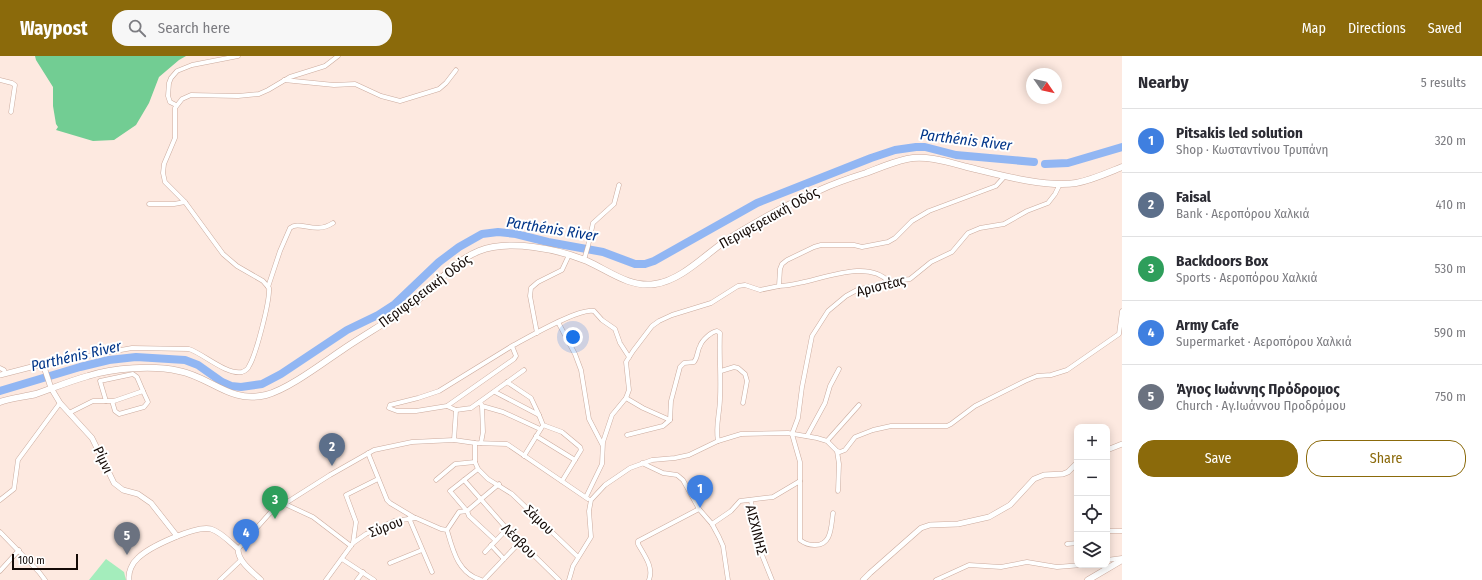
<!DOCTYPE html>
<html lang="en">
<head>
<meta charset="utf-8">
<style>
	body { margin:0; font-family:"Fira Sans Condensed",sans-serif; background:#f7f7f7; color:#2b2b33 }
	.controls { position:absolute; right:12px; bottom:12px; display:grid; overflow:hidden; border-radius:8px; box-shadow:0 2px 10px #0003 }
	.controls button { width:36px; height:36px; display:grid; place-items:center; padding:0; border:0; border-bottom:1px solid #e1e1e2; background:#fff; color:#2b2b33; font:20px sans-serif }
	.compass { position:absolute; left:1026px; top:12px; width:36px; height:36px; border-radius:50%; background:#fff; box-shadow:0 2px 10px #0003; rotate:124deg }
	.scale { position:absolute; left:12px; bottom:10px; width:66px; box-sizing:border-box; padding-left:4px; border:2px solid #140a06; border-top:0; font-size:11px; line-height:14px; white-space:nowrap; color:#140a06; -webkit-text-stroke:3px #fff; paint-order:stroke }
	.you { position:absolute; left:573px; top:281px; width:14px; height:14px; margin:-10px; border:3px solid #fff; border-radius:50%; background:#1a73e8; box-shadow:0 0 0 6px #1a73e833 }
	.badge { display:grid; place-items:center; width:26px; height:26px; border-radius:50%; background:#8b6a0b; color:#fff; font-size:13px; font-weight:700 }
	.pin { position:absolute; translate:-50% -33px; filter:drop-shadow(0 1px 2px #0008) }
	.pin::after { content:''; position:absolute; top:21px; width:14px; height:12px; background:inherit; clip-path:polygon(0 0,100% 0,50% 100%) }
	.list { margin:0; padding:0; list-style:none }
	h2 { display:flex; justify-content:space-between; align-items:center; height:52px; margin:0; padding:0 16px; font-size:17px }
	h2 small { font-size:13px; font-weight:400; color:#7c7c81 }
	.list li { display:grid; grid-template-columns:26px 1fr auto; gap:12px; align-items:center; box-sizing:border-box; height:64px; padding:0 16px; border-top:1px solid #e1e1e2 }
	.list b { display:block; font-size:15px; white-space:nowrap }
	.list p { margin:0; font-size:13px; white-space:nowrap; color:#7c7c81 }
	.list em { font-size:13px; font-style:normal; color:#7c7c81 }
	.actions { display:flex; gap:8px; padding:12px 16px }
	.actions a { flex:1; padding:9px 0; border:1px solid #8b6a0b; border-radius:16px; text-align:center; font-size:14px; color:#8b6a0b }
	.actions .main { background:#8b6a0b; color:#fff }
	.icon { flex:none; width:22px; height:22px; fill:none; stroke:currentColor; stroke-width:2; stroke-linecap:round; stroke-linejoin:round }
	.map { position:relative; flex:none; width:1122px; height:524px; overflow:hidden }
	header { display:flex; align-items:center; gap:24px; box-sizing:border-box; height:56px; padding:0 20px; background:#8b6a0b; color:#fff }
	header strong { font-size:19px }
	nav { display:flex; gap:22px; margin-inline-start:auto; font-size:14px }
	.search { width:280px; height:36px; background:#f7f7f7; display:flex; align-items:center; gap:10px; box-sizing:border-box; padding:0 14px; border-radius:16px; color:#7c7c81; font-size:15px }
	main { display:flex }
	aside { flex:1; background:#fff }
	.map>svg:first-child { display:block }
	.green { fill:#a4edbc }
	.forest { fill:#72cd93 }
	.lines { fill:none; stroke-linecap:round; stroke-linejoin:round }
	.river { stroke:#91b6f3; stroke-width:8 }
	.minor-casing { stroke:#cbab9e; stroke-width:5 }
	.tertiary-casing { stroke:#cbab9e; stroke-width:6 }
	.secondary-casing { stroke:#cbab9e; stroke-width:7 }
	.minor { stroke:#fff; stroke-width:4 }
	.tertiary { stroke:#fff; stroke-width:5 }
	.secondary { stroke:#fff; stroke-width:6 }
	.labels { text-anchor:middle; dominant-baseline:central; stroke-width:4; stroke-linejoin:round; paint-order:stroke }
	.street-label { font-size:14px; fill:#140a06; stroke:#fff }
	.water-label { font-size:15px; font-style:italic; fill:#003589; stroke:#fff }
</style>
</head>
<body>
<header>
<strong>Waypost</strong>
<div class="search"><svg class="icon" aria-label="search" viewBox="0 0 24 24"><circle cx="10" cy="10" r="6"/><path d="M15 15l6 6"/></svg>Search here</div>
<nav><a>Map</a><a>Directions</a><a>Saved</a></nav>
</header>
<main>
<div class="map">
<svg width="1122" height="524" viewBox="0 0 1122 524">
	<rect width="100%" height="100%" fill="#fde9e0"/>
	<polygon class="green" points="106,503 124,516 126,524 89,524"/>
	<polygon class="forest" points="35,0 186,0 179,4 159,21 149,47 136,69 114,84 93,85 56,74 58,71 56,68 53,50 53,31 36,4"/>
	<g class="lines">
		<g class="river">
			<polyline points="1045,108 1068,107 1122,91"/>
			<polyline points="0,335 80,311 109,304 136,301 185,304 198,309 222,326 231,330 241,331 262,328 281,318 347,274 378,259 395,248 439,206 459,191 482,178 498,176 516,178 548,186 603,196 635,208 645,208 654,205 757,147 871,102 895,94 916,91 925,91 956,99 1034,106"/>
		</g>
		<defs>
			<g id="minor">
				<polyline points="0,24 12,27 15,29 11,56"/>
				<polyline points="284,24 334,29 355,28 381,40 400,45 439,33 446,27 456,14"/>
				<polyline points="176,49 170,46 168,40 169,27 171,22 177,15 192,9 238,0"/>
				<polyline points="149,148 174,148 185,146"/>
				<polyline points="584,204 588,190 593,167 614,148 619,129"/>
				<path d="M779 230C811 230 865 199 889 226"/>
				<path d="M268 231 280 195 290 172C300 164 315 179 333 167"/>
				<polyline points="558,266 575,298 581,314 589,363 602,388"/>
				<polyline points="537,277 530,240 531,232 538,226 562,214 569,199"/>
				<path d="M512 290 439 335 418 342 390 349 389 352 397 355H416L447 350 514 303 516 300 512 290C527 282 580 251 594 255L602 264 615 273 620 287 629 301"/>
				<path d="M43 308 132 292 189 293C204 298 226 319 242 316 245 315 248 313 249 310 256 299 270 245 269 232L263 225 237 210 223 198 185 146 165 126 163 117 164 108 175 82V52L182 43 191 39 238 40 259 38 268 34 290 21 325 10 338 0"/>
				<polyline points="0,312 4,314 5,317"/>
				<polyline points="721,315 734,311 738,312 745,318 747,325 743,347"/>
				<polyline points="507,326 531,342 539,359"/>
				<polyline points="495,336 539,359 543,369 562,376 580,391 581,394 562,425"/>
				<polyline points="626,342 643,352 670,364 663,370 627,379"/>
				<polyline points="106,345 100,325 133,318 137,321 143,335"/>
				<polyline points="480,346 482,350 503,356 540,373"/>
				<polyline points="447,350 456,354 471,352 524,314"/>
				<polyline points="69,357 93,345 114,345 143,335 148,346 144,351 119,358 115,355 112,345"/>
				<path d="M670 364 671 345 680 311 684 307 694 306C698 301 697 295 700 290 702 284 711 276 717 275L720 277C719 299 721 320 720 342 720 356 715 371 718 385"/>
				<polyline points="792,378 798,362 802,331 812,280 828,255 846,240 857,234 889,226 910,223 931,206 952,196 968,177 980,172 1004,168 1027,155 1048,147 1055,138 1060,128"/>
				<path d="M792 378 800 406V484C804 487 809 489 814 489 832 490 831 470 833 457"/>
				<polyline points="536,380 575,404"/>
				<polyline points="807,380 825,347 830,330 839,313"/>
				<polyline points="454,384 456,354"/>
				<polyline points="827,385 859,349"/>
				<polyline points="475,387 475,406 478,413 488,423 512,438 578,501"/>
				<polyline points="481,387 483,376 482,350"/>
				<polyline points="837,395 839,408 838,435"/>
				<polyline points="368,397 387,444 390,447 415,462"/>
				<polyline points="524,400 542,371"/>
				<polyline points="642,407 663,417 677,419 683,424 699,453 712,468 719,481 723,490 728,524"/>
				<polyline points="478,413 450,435 467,455 469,460 495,484"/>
				<polyline points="436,424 455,408 475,406"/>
				<polyline points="464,424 507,473 559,524"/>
				<polyline points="586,441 602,408 603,386 612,359 626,342 629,334 626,306 633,295 652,270 659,265 672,259 711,247 738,230 745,229 760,234 779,230 780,213 782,208 787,204 814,191 821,189 854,189 862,191 888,186 895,182 912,165 929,155 996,130 1005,120"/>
				<polyline points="0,444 14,433 18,404 60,347"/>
				<polyline points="751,444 755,474 760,494 772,524"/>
				<polyline points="285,448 313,461 351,490"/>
				<polyline points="467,455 499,428"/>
				<polyline points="409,462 432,516"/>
				<polyline points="712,468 731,455 740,445 773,441 800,425"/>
				<polyline points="447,474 459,456 467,455"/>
				<polyline points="1107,475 1122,475"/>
				<polyline points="0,476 39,516 45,524"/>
				<polyline points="353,487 356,466 346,439 378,423"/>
				<polyline points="1067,488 1077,487"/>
				<polyline points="491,489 504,503"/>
				<polyline points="238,493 270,457 330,419 374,394 412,386 454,384 475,387 507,388 588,443"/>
				<polyline points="485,496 507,473"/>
				<polyline points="342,503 374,524"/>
				<polyline points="1107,504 1122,502"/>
				<polyline points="390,507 422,494"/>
				<polyline points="0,515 19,494"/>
				<polyline points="220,524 241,504"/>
				<path d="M326 524 353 487 366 478 394 465 416 462 441 473 447 474C453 495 458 517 481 524"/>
				<polyline points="357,524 363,516"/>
				<polyline points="484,524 520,486"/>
				<polyline points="569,524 573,510 591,481 589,455 591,444 605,429 630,412 652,404 675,402 689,399 718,385 741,378 788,377 817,382 827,385 837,395 840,396 845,394 855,381 873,374 891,370 947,370 951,368 975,350 1025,325 1037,320 1051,319 1067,314 1119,278 1122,255"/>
				<path d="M649 524C654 511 644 499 638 488V485L699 453"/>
				<polyline points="936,524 969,509 1001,511 1027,506 1057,511 1082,509"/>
			</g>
			<g id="tertiary">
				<polyline points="0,319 43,308 51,332 60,347 92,382 114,427 123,434 138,438 151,447 177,480"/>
				<polyline points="1107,394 1122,388"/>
				<path d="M129 524C128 516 132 507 138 502 149 491 196 469 211 473 221 476 231 487 238 493 238 506 253 516 261 524"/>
				<polyline points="863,524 870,517 921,472 930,469 958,468 989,461 1010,449 1034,423 1044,419 1063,418 1068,416 1077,407"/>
			</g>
			<g id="secondary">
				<path d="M0 346C11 342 24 341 36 338 53 332 70 325 88 320 113 312 153 309 179 315 211 321 230 348 266 339 289 333 324 306 345 292 369 276 394 262 417 245 437 228 454 205 479 195 509 183 558 193 587 205 609 215 630 232 655 228 684 224 709 194 733 180 761 163 790 147 820 134 835 127 850 122 866 117 879 112 893 106 907 103 926 99 948 106 967 111 996 118 1046 132 1076 127 1092 124 1107 117 1122 111"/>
				<polyline points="1088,524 1122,504"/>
			</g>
		</defs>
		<use href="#minor" class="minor-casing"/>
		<use href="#tertiary" class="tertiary-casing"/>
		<use href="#secondary" class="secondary-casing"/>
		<use href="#minor" class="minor"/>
		<use href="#tertiary" class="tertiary"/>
		<use href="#secondary" class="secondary"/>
	</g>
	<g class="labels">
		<g class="street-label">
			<text transform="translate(769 162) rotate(-29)">Περιφερειακή Οδός</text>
			<text transform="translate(881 230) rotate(-14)">Αριστέας</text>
			<text transform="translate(425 235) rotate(-37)">Περιφερειακή Οδός</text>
			<text transform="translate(103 404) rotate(65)">Ρίμνι</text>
			<text transform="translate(539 464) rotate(44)">Σάμου</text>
			<text transform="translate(386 471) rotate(-21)">Σύρου</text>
			<text transform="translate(756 474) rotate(76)">ΑΙΣΧΙΝΗΣ</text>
			<text transform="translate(519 485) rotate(45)">Λέσβου</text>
		</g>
		<g class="water-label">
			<text transform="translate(966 84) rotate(7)">Parthénis River</text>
			<text transform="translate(552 173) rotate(9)">Parthénis River</text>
			<text transform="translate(76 300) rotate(-13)">Parthénis River</text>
		</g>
	</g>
</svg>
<div class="controls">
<button>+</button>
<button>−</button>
<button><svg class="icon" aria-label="locate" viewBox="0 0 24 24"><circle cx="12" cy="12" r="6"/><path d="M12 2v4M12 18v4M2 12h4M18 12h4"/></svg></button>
<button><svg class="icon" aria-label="layers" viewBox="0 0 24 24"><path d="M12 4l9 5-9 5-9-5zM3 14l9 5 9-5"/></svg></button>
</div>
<svg class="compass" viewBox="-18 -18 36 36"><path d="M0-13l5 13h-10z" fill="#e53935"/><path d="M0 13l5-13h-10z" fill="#7c7c81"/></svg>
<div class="scale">100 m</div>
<div class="you"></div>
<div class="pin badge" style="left:700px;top:452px;background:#3f7fe0">1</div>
<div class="pin badge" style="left:332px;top:410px;background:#5c6f8a">2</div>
<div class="pin badge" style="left:275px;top:463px;background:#2e9e5b">3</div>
<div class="pin badge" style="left:246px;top:496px;background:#3f7fe0">4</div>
<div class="pin badge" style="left:127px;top:499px;background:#6b7280">5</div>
</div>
<aside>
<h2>Nearby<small>5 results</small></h2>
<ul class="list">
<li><span class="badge" style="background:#3f7fe0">1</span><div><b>Pitsakis led solution</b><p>Shop · Κωσταντίνου Τρυπάνη</p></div><em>320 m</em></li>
<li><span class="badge" style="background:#5c6f8a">2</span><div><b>Faisal</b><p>Bank · Αεροπόρου Χαλκιά</p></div><em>410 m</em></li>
<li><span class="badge" style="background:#2e9e5b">3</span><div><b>Backdoors Box</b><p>Sports · Αεροπόρου Χαλκιά</p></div><em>530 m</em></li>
<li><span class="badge" style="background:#3f7fe0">4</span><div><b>Army Cafe</b><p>Supermarket · Αεροπόρου Χαλκιά</p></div><em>590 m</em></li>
<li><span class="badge" style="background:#6b7280">5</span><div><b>Άγιος Ιωάννης Πρόδρομος</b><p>Church · Αγ.Ιωάννου Προδρόμου</p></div><em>750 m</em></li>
</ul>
<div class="actions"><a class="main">Save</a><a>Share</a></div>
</aside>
</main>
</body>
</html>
